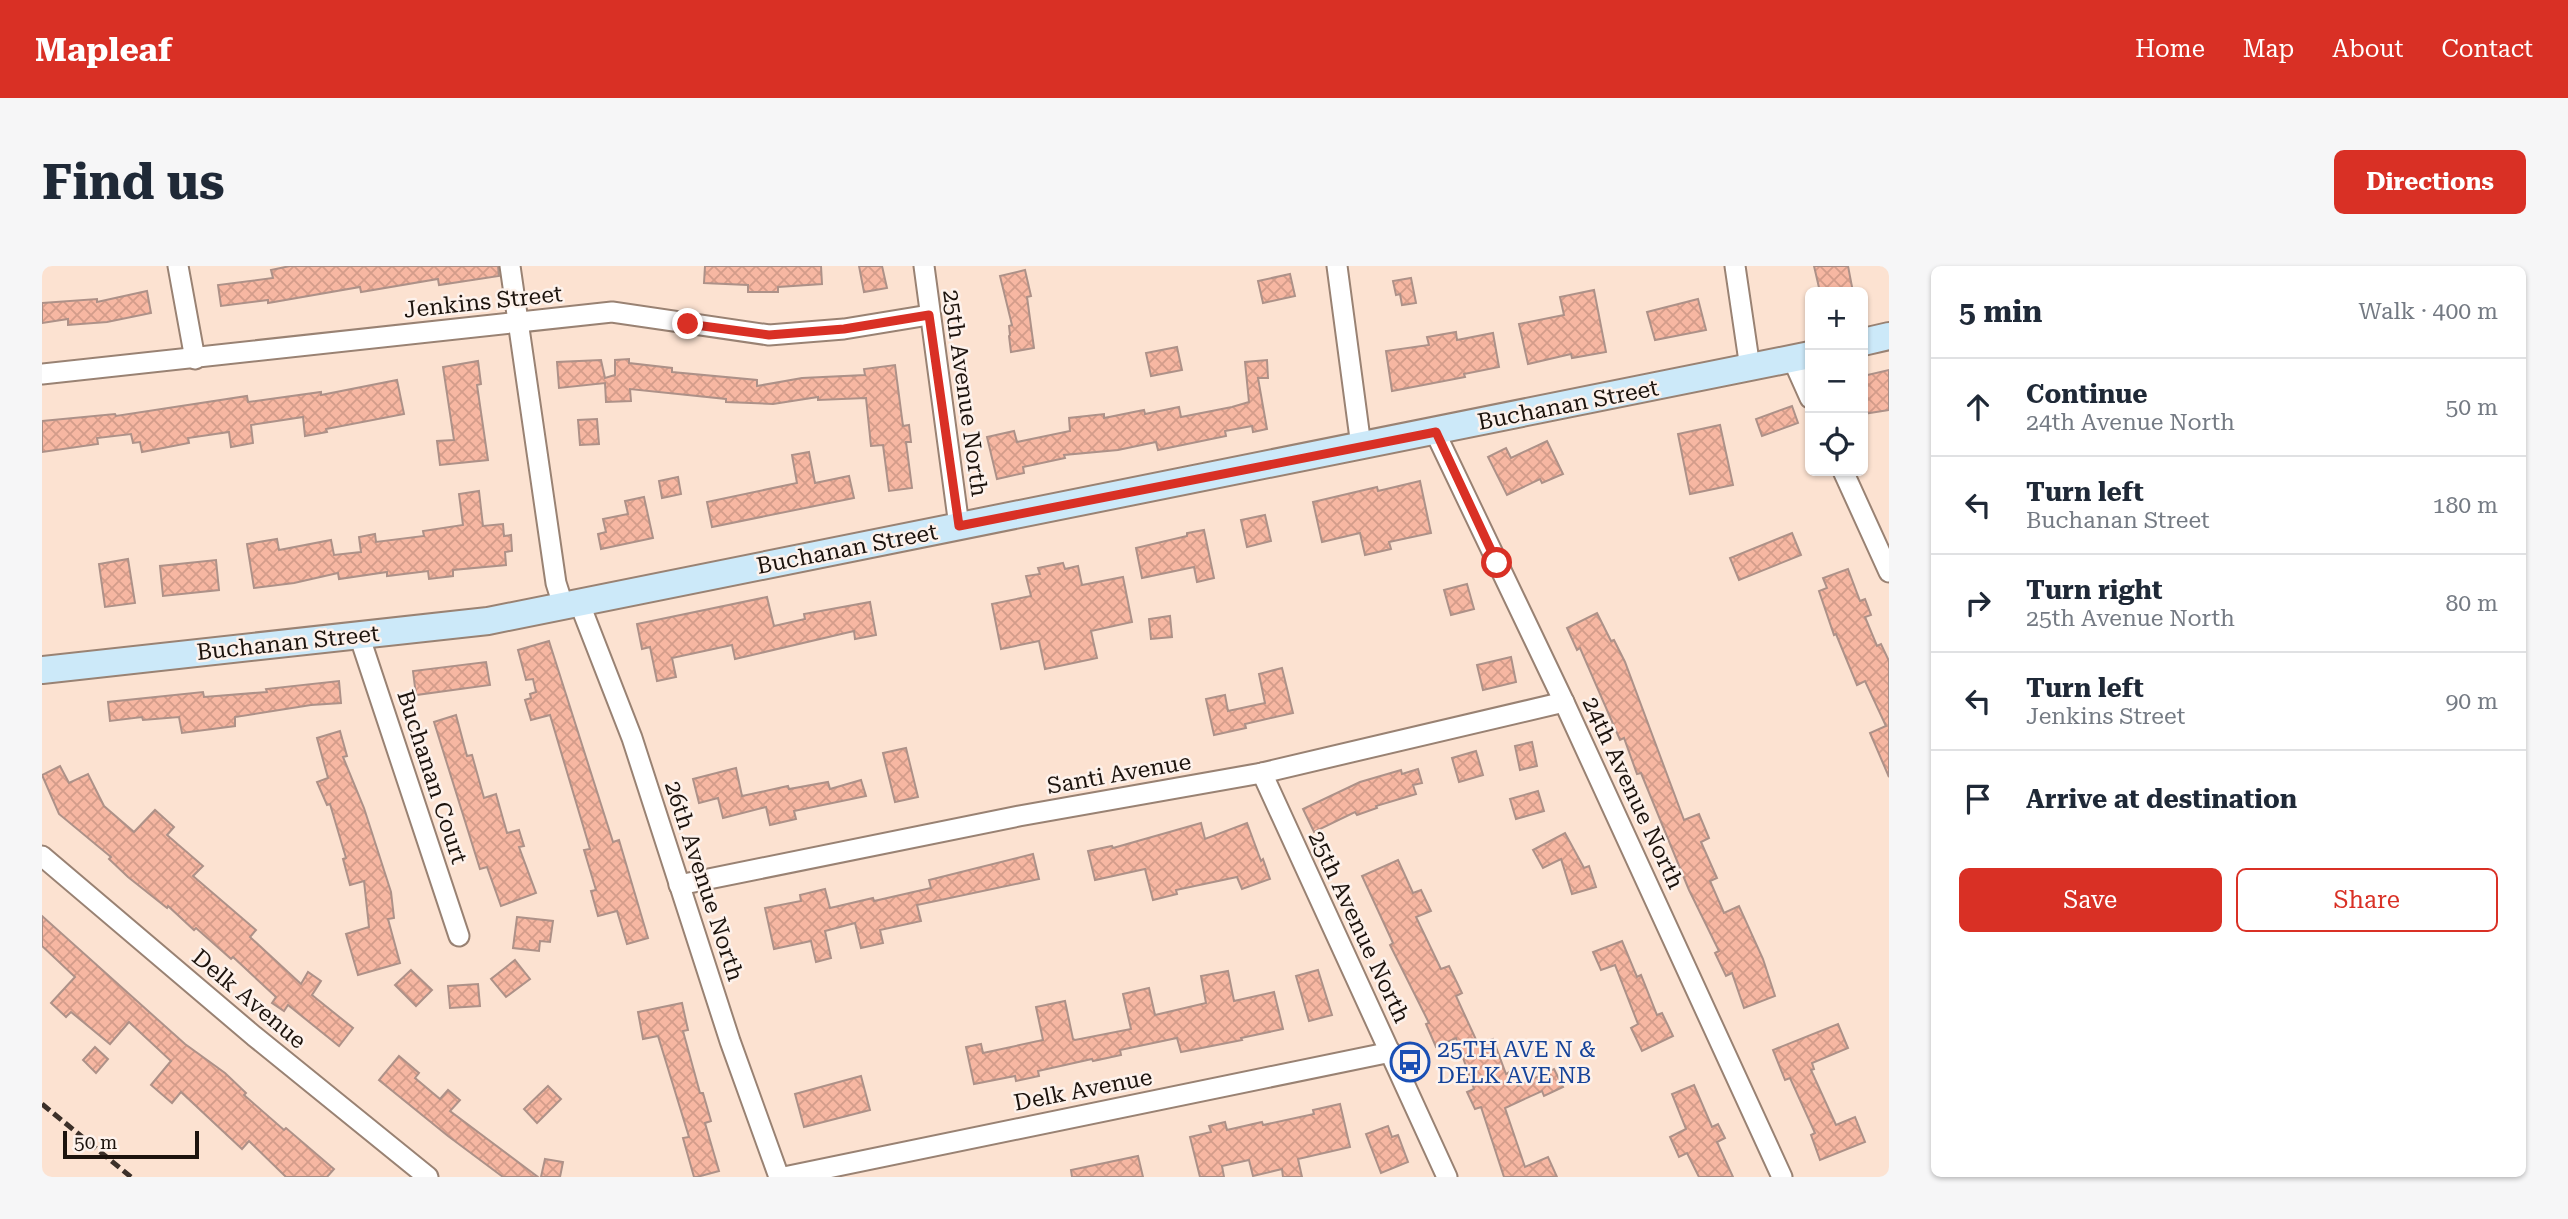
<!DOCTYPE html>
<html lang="en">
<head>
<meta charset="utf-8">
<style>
	body { margin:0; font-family:"Roboto Serif",serif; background:#f6f6f7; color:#1f2937 }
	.controls { position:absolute; right:21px; top:21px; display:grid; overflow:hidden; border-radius:10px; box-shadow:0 2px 5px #0004 }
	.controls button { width:63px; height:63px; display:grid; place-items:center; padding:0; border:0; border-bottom:2px solid #e0e1e3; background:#fff; color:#1f2937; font:35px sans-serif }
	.scale { position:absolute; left:21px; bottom:18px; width:136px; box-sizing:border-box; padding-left:7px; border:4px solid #1c130d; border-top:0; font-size:19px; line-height:24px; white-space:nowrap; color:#1c130d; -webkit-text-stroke:5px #fdf2ec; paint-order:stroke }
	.stop { position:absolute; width:21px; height:21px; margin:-16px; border:5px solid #d93025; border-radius:50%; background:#fff }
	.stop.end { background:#d93025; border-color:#fff; box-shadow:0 2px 7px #0008 }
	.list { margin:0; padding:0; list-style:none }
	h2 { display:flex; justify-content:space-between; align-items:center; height:91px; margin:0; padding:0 28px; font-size:30px }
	h2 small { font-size:23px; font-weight:400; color:#747a83 }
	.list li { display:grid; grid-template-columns:46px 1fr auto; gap:21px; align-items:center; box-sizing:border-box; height:98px; padding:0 28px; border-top:2px solid #e0e1e3 }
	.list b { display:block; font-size:26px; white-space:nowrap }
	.list p { margin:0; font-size:23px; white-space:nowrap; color:#747a83 }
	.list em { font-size:23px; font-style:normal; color:#747a83 }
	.actions { display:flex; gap:14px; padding:21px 28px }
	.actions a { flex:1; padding:16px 0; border:2px solid #d93025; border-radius:10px; text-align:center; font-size:24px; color:#d93025 }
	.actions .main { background:#d93025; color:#fff }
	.icon { flex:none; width:38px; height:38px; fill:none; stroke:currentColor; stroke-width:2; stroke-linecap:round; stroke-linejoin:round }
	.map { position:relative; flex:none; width:1847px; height:911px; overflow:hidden; border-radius:10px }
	header { display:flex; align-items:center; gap:42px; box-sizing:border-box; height:98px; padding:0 35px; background:#d93025; color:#fff }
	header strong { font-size:33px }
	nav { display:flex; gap:38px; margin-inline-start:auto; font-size:24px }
	.intro { display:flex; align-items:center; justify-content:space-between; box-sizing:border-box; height:168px; padding:0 42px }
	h1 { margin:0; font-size:49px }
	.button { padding:18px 32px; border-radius:10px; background:#d93025; color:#fff; font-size:24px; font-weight:700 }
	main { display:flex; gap:42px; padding:0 42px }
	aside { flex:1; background:#fff; border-radius:10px; box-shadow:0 2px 5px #0004 }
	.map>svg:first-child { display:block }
	.building { fill:url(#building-cross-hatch); stroke:#ad9188; stroke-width:2 }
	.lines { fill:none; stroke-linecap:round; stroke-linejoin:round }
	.street-casing { stroke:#998273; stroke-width:23 }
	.secondary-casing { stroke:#998273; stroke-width:30 }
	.street { stroke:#fff; stroke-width:19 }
	.secondary { stroke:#cce9f9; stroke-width:26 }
	.rail { stroke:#3c3029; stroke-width:5; stroke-dasharray:10 5; stroke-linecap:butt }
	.route { stroke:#d93025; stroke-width:9 }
	.labels { text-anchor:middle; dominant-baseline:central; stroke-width:5; stroke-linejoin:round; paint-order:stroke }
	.street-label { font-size:23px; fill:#1c130d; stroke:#fdf2ec }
	.transit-label { font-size:23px; fill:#164399; stroke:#fdf2ec; text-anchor:start }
</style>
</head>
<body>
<header>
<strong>Mapleaf</strong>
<nav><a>Home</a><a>Map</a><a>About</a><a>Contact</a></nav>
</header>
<div class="intro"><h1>Find us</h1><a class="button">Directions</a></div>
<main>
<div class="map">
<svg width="1847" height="911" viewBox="0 0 1847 911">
	<defs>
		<pattern id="building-cross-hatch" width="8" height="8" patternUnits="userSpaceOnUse" patternTransform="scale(1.75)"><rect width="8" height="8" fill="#f7b7a2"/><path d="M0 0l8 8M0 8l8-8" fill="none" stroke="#d39c8a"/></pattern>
	</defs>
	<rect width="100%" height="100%" fill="#fce2d1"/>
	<g class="building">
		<polygon points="248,0 456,0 457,10 397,19 396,13 319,26 318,21 226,37 226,34 179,40 176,19 231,12 229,4"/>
		<polygon points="663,0 779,0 780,18 736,21 736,26 706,26 706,19 662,17"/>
		<polygon points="817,0 840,0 845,22 822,26"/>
		<polygon points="1772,0 1806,0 1811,26 1778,26"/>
		<polygon points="983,4 989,30 985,31 992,82 969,86 967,70 968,69 967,60 970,59 958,10"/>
		<polygon points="1248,8 1253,30 1221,37 1216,15"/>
		<polygon points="1369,12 1374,37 1360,39 1358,28 1354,29 1351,15"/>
		<polygon points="1552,24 1564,86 1530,92 1529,88 1486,98 1477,58 1522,49 1518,31"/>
		<polygon points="105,25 109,47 65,56 26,59 26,53 0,57 0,37 55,33 55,36"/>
		<polygon points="1656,33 1664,64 1613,74 1605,46"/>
		<polygon points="1414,66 1415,74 1451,67 1457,101 1422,108 1423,111 1350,125 1344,85 1387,79 1385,71"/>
		<polygon points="1135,81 1140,104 1109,110 1104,87"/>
		<polygon points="587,93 587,97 630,102 630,106 715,114 715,120 760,112 823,109 822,103 853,99 861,160 867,159 869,176 864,176 870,222 847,225 841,179 829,180 824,132 776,134 776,131 731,138 684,136 684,133 588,123 589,135 564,136 563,117 517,122 515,96 559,94 563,112 573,109 573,94"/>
		<polygon points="1225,94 1226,112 1216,112 1225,163 1211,166 1210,160 1183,165 1184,170 1116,184 1114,176 1076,184 1022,189 1023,192 981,201 982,207 955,213 945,171 972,165 975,176 1028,165 1027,152 1062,148 1062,152 1102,144 1103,148 1137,141 1139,151 1190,141 1207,136 1203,96"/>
		<polygon points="436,95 439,118 435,119 446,194 398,199 395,175 412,174 401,101"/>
		<polygon points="1847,104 1847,144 1821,148 1821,110"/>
		<polygon points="355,114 362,148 284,163 285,166 263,170 261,151 209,159 211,177 189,181 187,166 146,172 147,177 100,186 98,176 91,177 89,168 55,172 56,178 0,186 0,155 73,148 74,150 205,130 206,136 279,126 279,129"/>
		<polygon points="1750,140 1756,157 1720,170 1714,153"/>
		<polygon points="555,153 557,178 538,179 536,154"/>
		<polygon points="1678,159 1691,219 1648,228 1636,168"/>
		<polygon points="1505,175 1521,208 1500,217 1498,213 1465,229 1446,191 1464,182 1469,192"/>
		<polygon points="767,186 773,217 807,210 812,232 670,261 665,236 755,217 750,189"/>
		<polygon points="636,211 639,228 620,232 617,215"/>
		<polygon points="1378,215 1389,267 1347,276 1349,283 1323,289 1318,267 1280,276 1271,236 1335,221 1336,225"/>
		<polygon points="437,225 441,260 461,258 462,270 469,269 470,285 463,286 464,299 411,304 411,310 387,313 386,305 345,310 345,306 297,313 296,307 252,317 212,322 205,278 235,273 237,284 289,274 292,289 319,286 317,271 333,268 334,276 382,270 381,265 421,259 417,228"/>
		<polygon points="602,231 611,272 559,283 556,268 564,266 561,253 586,248 583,235"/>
		<polygon points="1223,249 1229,275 1205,281 1199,254"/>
		<polygon points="1162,264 1172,312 1155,316 1152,301 1100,312 1094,282 1145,270 1145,267"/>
		<polygon points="1750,267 1759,289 1697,314 1688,292"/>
		<polygon points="86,293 93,337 63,341 57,298"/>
		<polygon points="174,294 177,324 121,330 118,300"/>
		<polygon points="1021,297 1023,303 1036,300 1040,319 1081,311 1090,356 1049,365 1055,392 1003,403 997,375 959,383 950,338 989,330 984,310 998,308 996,302"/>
		<polygon points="1806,303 1818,335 1823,333 1829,349 1823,351 1835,380 1839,378 1847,395 1847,511 1828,467 1844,460 1823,415 1815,419 1794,368 1792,369 1777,325 1785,322 1781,312"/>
		<polygon points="1425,318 1432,343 1409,349 1402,324"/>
		<polygon points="725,331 732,360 763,353 762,348 828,336 834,369 813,373 812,365 693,393 690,379 630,392 634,411 615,415 608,381 600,383 595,358"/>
		<polygon points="1555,347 1569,375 1572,374 1583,396 1642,554 1657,548 1667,572 1659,576 1675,612 1668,615 1682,647 1697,640 1721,693 1733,730 1702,742 1690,707 1684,710 1673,687 1677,685 1647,624 1599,507 1595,508 1582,472 1578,474 1538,382 1535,384 1525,362"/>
		<polygon points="1128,350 1130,371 1109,373 1107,353"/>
		<polygon points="507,375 571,576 577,574 606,672 585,678 575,645 556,650 549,625 554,624 542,584 548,583 508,449 489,454 483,434 489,432 488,428 494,426 491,413 484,414 476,384"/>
		<polygon points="1469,391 1474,416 1441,424 1435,399"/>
		<polygon points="444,396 448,419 374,429 371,405"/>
		<polygon points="1240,402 1251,447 1203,458 1204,462 1172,469 1164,433 1183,429 1186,445 1223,437 1217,408"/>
		<polygon points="297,415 299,437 269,439 193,451 193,460 140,467 137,451 101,454 100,451 68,455 66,436 161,426 162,431 225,426 224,423"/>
		<polygon points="414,449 425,490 430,489 442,532 454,528 465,567 477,564 482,580 477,581 494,627 459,640 445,601 438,603 392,456"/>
		<polygon points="298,465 305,490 301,491 322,542 349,626 352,652 346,653 358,697 316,709 304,668 327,661 322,615 308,619 301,593 304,592 288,538 285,539 275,516 286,512 275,472"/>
		<polygon points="1490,476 1495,500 1478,504 1473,480"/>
		<polygon points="864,482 876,531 853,536 841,487"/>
		<polygon points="1434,485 1441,509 1417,516 1410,492"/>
		<polygon points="18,500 27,517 46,508 62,540 92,566 113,544 132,561 125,569 161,600 151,610 214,664 208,671 259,718 266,706 279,715 270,729 311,762 297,780 246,739 242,745 230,737 234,731 191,691 189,693 154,662 152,664 126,640 125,642 86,611 67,593 69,591 17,548 0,509"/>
		<polygon points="694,502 700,530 746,520 747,523 786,516 788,523 819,514 824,530 752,545 754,553 728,559 724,541 681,552 676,532 657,537 651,513"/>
		<polygon points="1376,503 1380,517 1371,519 1374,528 1334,540 1335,542 1315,549 1313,546 1272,566 1261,543 1318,516 1359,504 1360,508"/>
		<polygon points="1496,525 1502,545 1474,553 1468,533"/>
		<polygon points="1159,557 1163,573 1205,557 1219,595 1221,593 1228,613 1200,623 1195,611 1134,624 1135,628 1111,634 1103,603 1053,614 1046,585 1070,580 1071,582"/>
		<polygon points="1523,567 1542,602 1547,600 1554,621 1530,628 1519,593 1501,602 1491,584"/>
		<polygon points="991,588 997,613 875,639 879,655 838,664 841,677 819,682 813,657 783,665 789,692 774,696 769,675 732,683 723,642 759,635 758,629 783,623 788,642 831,632 832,635 889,622 887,614"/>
		<polygon points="1356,594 1371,627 1379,624 1389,645 1374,651 1399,703 1407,700 1420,727 1414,730 1436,778 1451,773 1464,808 1469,805 1476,820 1512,803 1521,821 1502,830 1500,825 1463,842 1483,901 1506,891 1515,911 1462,911 1439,841 1433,843 1425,826 1432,823 1414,772 1394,781 1384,758 1387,757 1348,679 1351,677 1320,610"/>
		<polygon points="0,650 143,778 183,807 204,827 202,829 242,864 244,862 292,903 285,911 244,911 207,875 200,883 139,826 130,837 109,819 129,795 87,756 68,778 29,746 24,751 9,737 33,711 0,680"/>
		<polygon points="475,651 511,655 508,676 498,675 497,685 471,682"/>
		<polygon points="1580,675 1595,711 1599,709 1615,749 1620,747 1631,770 1600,785 1589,762 1596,758 1573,699 1559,704 1551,686"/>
		<polygon points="473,694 488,713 464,731 449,713"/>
		<polygon points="369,704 390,724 374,740 353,719"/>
		<polygon points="1276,704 1290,749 1267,755 1254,710"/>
		<polygon points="1186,705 1192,735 1232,726 1241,763 1199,772 1200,774 1139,786 1135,772 1078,784 1079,789 1051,795 1050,793 996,805 997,810 974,815 973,810 932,818 924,781 939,778 941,787 1001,774 994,741 1023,735 1031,773 1033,774 1089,763 1081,728 1107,722 1113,749 1164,737 1159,710"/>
		<polygon points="436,718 438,740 408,742 406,720"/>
		<polygon points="640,737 646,764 641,765 658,827 661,827 669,855 663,857 677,905 655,911 652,911 641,872 647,871 616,770 601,773 596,746"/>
		<polygon points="1796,758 1806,782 1770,797 1772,803 1769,804 1794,859 1813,851 1823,876 1778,894 1769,869 1773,867 1748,812 1743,814 1731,784"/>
		<polygon points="53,781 66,793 54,807 41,794"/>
		<polygon points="357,790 377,807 373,812 398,833 406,824 418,834 408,845 496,911 461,911 406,870 337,814"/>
		<polygon points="819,810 828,844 762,861 753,828"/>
		<polygon points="1652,819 1670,861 1676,858 1683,872 1675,876 1691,911 1657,911 1645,887 1637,891 1628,871 1644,863 1630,828"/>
		<polygon points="506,820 519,833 495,857 482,843"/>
		<polygon points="1298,838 1308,881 1256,893 1260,911 1241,911 1240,903 1211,910 1207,894 1180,900 1182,911 1158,911 1148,871 1169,866 1167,860 1183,856 1185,864 1220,856 1221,859 1272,848 1271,844"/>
		<polygon points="1346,860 1350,871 1356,869 1366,896 1339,907 1324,868"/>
		<polygon points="1096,890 1101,911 1030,911 1029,904"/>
		<polygon points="503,893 521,896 518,911 499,911"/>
	</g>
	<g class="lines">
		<defs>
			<g id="street">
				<polyline points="136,0 153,93"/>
				<polyline points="468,0 514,317 521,339"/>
				<polyline points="882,0 917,260"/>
				<polyline points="1295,0 1319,180"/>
				<polyline points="1693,0 1708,102"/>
				<polyline points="1751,94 1768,132"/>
				<polyline points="0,108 570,46 727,69 802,63 887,49"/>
				<polyline points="1393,166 1522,436 1740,911"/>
				<polyline points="1801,205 1847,306"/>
				<polyline points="537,336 590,472 688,775 737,911"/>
				<polyline points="317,369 417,670"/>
				<polyline points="1220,507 1405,911"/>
				<polyline points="0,590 212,770 386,911"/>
				<polyline points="637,619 977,550 1220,507 1522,436"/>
				<polyline points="742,911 1349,786"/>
			</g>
			<g id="secondary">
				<polyline points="1821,76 1847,70"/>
				<polyline points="0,404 446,355 1768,89"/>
			</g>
		</defs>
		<use href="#street" class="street-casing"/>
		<use href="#secondary" class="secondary-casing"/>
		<use href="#street" class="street"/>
		<use href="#secondary" class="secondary"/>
		<polyline class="rail" points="0,838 89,911"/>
	</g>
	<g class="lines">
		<polyline class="route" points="646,58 727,69 802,63 887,49 917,260 1394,166 1455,297"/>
	</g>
	<defs>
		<symbol id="bus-ring" viewBox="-11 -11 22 22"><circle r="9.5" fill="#fdf2ec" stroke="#1a4fb4" stroke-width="1.5"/><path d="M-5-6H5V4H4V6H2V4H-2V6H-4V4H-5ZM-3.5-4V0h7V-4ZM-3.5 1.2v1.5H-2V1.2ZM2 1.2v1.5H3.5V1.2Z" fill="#1a4fb4"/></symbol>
	</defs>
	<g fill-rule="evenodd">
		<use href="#bus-ring" x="1346" y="774" width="44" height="44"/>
	</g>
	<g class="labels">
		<g class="street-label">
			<text transform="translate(441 36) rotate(-6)">Jenkins Street</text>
			<text transform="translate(923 127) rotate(82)">25th Avenue North</text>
			<text transform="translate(1526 139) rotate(-11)">Buchanan Street</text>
			<text transform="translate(805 283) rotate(-11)">Buchanan Street</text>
			<text transform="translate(246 377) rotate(-6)">Buchanan Street</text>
			<text transform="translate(1077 508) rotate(-10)">Santi Avenue</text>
			<text transform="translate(390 511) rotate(72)">Buchanan Court</text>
			<text transform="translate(1591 527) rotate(65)">24th Avenue North</text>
			<text transform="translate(662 615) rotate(72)">26th Avenue North</text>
			<text transform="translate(1317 661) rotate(65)">25th Avenue North</text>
			<text transform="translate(207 733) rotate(40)">Delk Avenue</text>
			<text transform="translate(1041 824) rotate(-11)">Delk Avenue</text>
		</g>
		<g class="transit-label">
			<text x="1395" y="783">25TH AVE N &amp;<tspan x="1395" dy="26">DELK AVE NB</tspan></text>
		</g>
	</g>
</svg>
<div class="controls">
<button>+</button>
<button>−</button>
<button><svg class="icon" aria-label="locate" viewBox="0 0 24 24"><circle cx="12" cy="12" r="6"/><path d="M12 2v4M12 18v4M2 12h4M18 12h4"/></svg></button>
</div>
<div class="scale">50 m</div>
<div class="stop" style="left:1455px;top:297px"></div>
<div class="stop end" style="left:646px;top:58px"></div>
</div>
<aside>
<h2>5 min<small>Walk · 400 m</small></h2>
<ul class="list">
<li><svg class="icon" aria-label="ahead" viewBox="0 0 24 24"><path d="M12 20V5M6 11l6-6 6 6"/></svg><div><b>Continue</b><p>24th Avenue North</p></div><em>50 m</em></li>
<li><svg class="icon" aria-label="left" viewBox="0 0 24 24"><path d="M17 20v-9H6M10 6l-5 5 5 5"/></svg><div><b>Turn left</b><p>Buchanan Street</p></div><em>180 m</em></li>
<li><svg class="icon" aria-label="right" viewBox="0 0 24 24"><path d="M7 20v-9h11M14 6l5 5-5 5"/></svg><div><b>Turn right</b><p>25th Avenue North</p></div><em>80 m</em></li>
<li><svg class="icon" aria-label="left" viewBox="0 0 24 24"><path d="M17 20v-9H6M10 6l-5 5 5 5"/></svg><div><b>Turn left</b><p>Jenkins Street</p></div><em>90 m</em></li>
<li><svg class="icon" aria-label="arrive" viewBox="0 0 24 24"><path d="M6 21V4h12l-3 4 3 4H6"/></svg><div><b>Arrive at destination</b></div></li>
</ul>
<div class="actions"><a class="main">Save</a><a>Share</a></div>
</aside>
</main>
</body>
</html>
